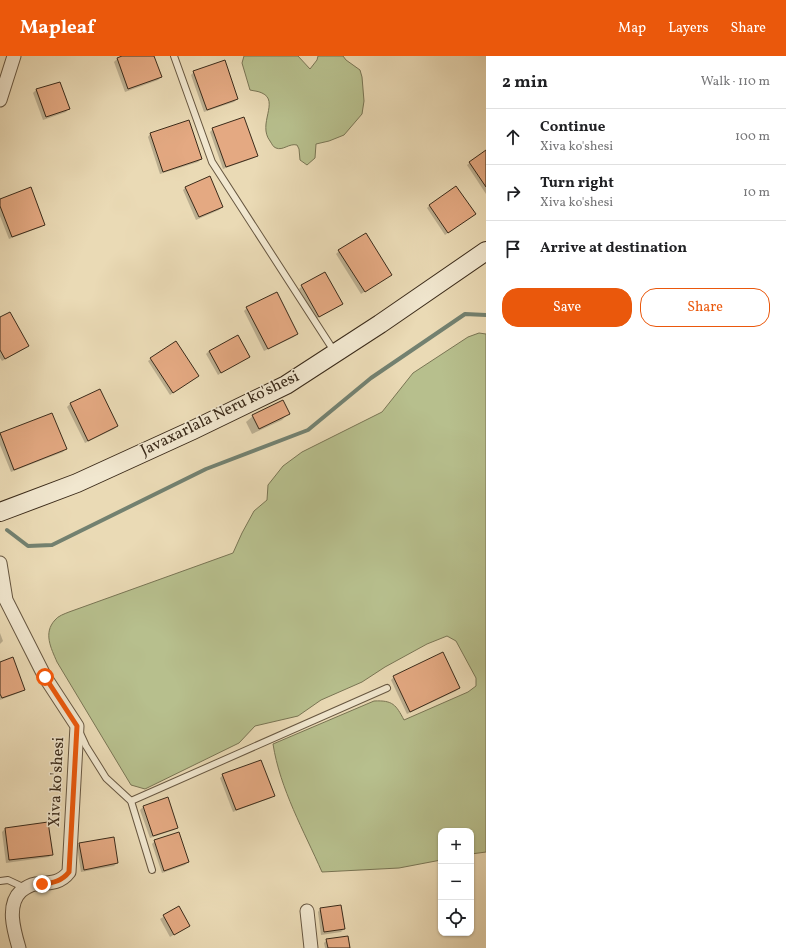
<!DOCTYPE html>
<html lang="en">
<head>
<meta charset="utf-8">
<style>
	body { margin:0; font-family:Vollkorn,serif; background:#f2f2f2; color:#202124 }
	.controls { position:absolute; right:12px; bottom:12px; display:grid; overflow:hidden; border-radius:8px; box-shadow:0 1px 3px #0004 }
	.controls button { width:36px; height:36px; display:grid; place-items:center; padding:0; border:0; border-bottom:1px solid #e0e0e0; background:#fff; color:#202124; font:20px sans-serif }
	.stop { position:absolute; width:12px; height:12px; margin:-9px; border:3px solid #ea580c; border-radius:50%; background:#fff }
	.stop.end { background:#ea580c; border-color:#fff; box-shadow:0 1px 4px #0008 }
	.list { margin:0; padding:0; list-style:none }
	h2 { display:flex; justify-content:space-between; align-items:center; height:52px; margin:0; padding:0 16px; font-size:17px }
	h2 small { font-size:13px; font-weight:400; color:#757577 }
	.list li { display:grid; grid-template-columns:26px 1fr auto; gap:12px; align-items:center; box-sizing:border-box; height:56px; padding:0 16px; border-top:1px solid #e0e0e0 }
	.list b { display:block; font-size:15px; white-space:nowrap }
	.list p { margin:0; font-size:13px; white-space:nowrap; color:#757577 }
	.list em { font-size:13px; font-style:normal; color:#757577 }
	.actions { display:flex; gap:8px; padding:12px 16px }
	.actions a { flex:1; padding:9px 0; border:1px solid #ea580c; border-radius:16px; text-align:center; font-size:14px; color:#ea580c }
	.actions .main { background:#ea580c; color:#fff }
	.icon { flex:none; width:22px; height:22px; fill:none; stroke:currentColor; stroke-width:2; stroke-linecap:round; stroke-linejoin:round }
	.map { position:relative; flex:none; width:486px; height:892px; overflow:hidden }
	header { display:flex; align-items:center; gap:24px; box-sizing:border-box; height:56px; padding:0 20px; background:#ea580c; color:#fff }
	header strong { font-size:19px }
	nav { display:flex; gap:22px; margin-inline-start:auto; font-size:14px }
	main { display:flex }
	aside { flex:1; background:#fff }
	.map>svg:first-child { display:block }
	.green { fill:#b7bf8d; stroke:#797554 }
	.shadow { fill:#0003 }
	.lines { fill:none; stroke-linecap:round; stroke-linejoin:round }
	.stream { stroke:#738170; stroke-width:4 }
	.building { fill:#e4a982; stroke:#3b2b1a }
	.lane-casing { stroke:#675741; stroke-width:8 }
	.street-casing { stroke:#675741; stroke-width:15 }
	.secondary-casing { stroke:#3b2b1a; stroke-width:20 }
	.lane { stroke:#f1e7cf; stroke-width:6 }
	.street { stroke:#f1e7cf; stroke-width:13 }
	.secondary { stroke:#f1e7cf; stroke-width:18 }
	.route { stroke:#ea580c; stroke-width:5 }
	.labels { text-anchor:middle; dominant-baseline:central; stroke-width:3; stroke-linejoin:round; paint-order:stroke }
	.street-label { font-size:16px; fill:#3b2b1a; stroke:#f1e7cf }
</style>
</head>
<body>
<header>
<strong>Mapleaf</strong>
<nav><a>Map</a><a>Layers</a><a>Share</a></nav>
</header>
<main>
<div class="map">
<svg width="486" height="892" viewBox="0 0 486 892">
	<rect width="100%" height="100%" fill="#eadab5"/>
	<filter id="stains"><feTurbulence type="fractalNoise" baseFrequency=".005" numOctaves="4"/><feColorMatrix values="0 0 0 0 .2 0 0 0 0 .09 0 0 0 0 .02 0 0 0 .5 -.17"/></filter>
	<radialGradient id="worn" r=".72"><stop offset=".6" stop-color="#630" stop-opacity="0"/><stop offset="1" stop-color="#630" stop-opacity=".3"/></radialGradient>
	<g class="green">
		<path d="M244 0H298L310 13 317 4 318 0H343L346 4 360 14 362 21 364 45 362 58 344 79 329 85 316 88 315 102 307 109 300 104 299 93 297 89C289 87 283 95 276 92 273 91 272 88 270 85 257 68 280 45 262 37 258 35 254 35 250 34L242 7Z"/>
		<path d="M479 277 486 278V796L471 798V775H441V804L399 812 322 816C304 775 280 733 273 688L374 645C393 644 396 649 404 664L468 636 476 630V622L456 585 447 580 427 588 385 611 362 626 321 644 298 660 255 670 239 687 145 733 131 729 57 606C51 592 43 577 55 564 58 560 64 558 69 556L233 497 242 477 254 455 267 444 268 429 283 410 302 396 382 356 413 317 468 281Z"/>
	</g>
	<g class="shadow">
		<polygon points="125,0 153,0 161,21 158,24 125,36 114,6 117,3"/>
		<polygon points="194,16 237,43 234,46 204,56 191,19"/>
		<polygon points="59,27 68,53 66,56 43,64 33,37 36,34"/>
		<polygon points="213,73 257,100 254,102 223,113 210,76"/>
		<polygon points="150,78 201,103 198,106 160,118 148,81"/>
		<polygon points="486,95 486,138 467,109"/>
		<polygon points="186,131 222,151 219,154 196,164 183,134"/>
		<polygon points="0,144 44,168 41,171 9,183 0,160"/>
		<polygon points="430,149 475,158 445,179 427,152"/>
		<polygon points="339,195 388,221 361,238 336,198"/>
		<polygon points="302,230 342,247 316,263 299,233"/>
		<polygon points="247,252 296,278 294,281 264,295 244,255"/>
		<polygon points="0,262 27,290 24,293 2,305 0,302"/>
		<polygon points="209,295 249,300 218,319 206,298"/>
		<polygon points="151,303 198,320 170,339 148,305"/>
		<polygon points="100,334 117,370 114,373 85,387 67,351 70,348"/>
		<polygon points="51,358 65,393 63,396 11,416 0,389 0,378"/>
		<polygon points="288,358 282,364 252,378 246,366 253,360"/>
		<polygon points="0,577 3,585 0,588"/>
		<polygon points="0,607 24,633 21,636 0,644"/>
		<polygon points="394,621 459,632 456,635 407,658 391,624"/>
		<polygon points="223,719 274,739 271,742 233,756 220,722"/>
		<polygon points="167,743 177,771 174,774 150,782 140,754 143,751"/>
		<polygon points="48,767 52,798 49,801 6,807 2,776 5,773"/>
		<polygon points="155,785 188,806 185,809 162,817 152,788"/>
		<polygon points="79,788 117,807 114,810 81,816 77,791"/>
		<polygon points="179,851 189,870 170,881 160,863"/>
		<polygon points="320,853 344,873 341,876 321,879 318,856"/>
		<polygon points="327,884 349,892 325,892 324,887"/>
	</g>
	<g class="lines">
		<polyline class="stream" points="7,474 28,490 52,489 206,413 308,374 371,322 465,258 486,259"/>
	</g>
	<g class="building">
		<polygon points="122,0 154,0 162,21 128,33 117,2"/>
		<polygon points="225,4 238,43 207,54 193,15"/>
		<polygon points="60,26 70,53 46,61 36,33"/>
		<polygon points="244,61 258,100 226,111 212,72"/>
		<polygon points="189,64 202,103 163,116 150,77"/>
		<polygon points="486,94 486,131 469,106"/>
		<polygon points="210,120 223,151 199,161 185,131"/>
		<polygon points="456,130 476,158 448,177 429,149"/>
		<polygon points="31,131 45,169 12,181 0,150 0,143"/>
		<polygon points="366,177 392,219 365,236 338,194"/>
		<polygon points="325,216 343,248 319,261 301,229"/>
		<polygon points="277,236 298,278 268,293 246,251"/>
		<polygon points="10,256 29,290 5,303 0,294 0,261"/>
		<polygon points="238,279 250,301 221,317 209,295"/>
		<polygon points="176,285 199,320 173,337 150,302"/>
		<polygon points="100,333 118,370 88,385 70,347"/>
		<polygon points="283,344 290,358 259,373 252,359"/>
		<polygon points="52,357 67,393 14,414 0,377"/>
		<polygon points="443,596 460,632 410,656 393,620"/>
		<polygon points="13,601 25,634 2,642 0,638 0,606"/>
		<polygon points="261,704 275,740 236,754 222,718"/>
		<polygon points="168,741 178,772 153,780 143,750"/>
		<polygon points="48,766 53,799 9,804 5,772"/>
		<polygon points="179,776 189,806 164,815 154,784"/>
		<polygon points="114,781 118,807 84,814 79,787"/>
		<polygon points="341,849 345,873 324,876 320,852"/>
		<polygon points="179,850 190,870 174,879 163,859"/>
		<polygon points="348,880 350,892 328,892 326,883"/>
	</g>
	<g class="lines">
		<defs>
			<g id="lane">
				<polyline points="174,0 212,106 334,295"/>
				<polyline points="80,677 86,690 106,722 131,745 152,814"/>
				<polyline points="131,745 387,632"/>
				<polyline points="0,825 8,824 25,832"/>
			</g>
			<g id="street">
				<polyline points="0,44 14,0"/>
				<path d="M0 507 6 544 45 621 77 670 69 816C60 828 48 827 35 828 30 829 25 832 21 835 6 849 14 875 19 892"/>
				<polyline points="307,855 311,892"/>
			</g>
			<polyline id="secondary" points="0,456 77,427 193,374 286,329 380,268 486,195"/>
		</defs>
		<use href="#lane" class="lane-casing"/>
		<use href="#street" class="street-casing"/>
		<use href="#secondary" class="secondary-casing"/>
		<use href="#lane" class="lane"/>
		<use href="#street" class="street"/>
		<use href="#secondary" class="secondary"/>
	</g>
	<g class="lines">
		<path class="route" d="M42 828C53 827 62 825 69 816L77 670 45 621"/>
	</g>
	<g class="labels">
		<g class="street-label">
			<text transform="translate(220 358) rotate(-26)">Javaxarlala Neru ko'shesi</text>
			<text transform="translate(57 726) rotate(-87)">Xiva ko'shesi</text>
		</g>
	</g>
	<rect width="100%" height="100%" filter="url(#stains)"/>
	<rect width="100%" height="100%" fill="url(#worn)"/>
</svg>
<div class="controls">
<button>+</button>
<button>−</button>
<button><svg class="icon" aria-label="locate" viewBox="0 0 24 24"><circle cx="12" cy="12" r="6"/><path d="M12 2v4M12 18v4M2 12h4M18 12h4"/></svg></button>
</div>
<div class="stop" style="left:45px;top:621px"></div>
<div class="stop end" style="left:42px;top:828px"></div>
</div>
<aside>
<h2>2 min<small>Walk · 110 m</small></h2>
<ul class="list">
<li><svg class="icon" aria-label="ahead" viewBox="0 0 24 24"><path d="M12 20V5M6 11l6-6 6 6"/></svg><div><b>Continue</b><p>Xiva ko'shesi</p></div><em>100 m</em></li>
<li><svg class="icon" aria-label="right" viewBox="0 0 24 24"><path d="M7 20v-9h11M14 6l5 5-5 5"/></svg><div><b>Turn right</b><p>Xiva ko'shesi</p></div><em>10 m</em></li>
<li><svg class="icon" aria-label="arrive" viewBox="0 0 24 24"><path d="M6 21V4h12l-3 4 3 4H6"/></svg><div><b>Arrive at destination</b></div></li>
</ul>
<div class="actions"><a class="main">Save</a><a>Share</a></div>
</aside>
</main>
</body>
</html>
